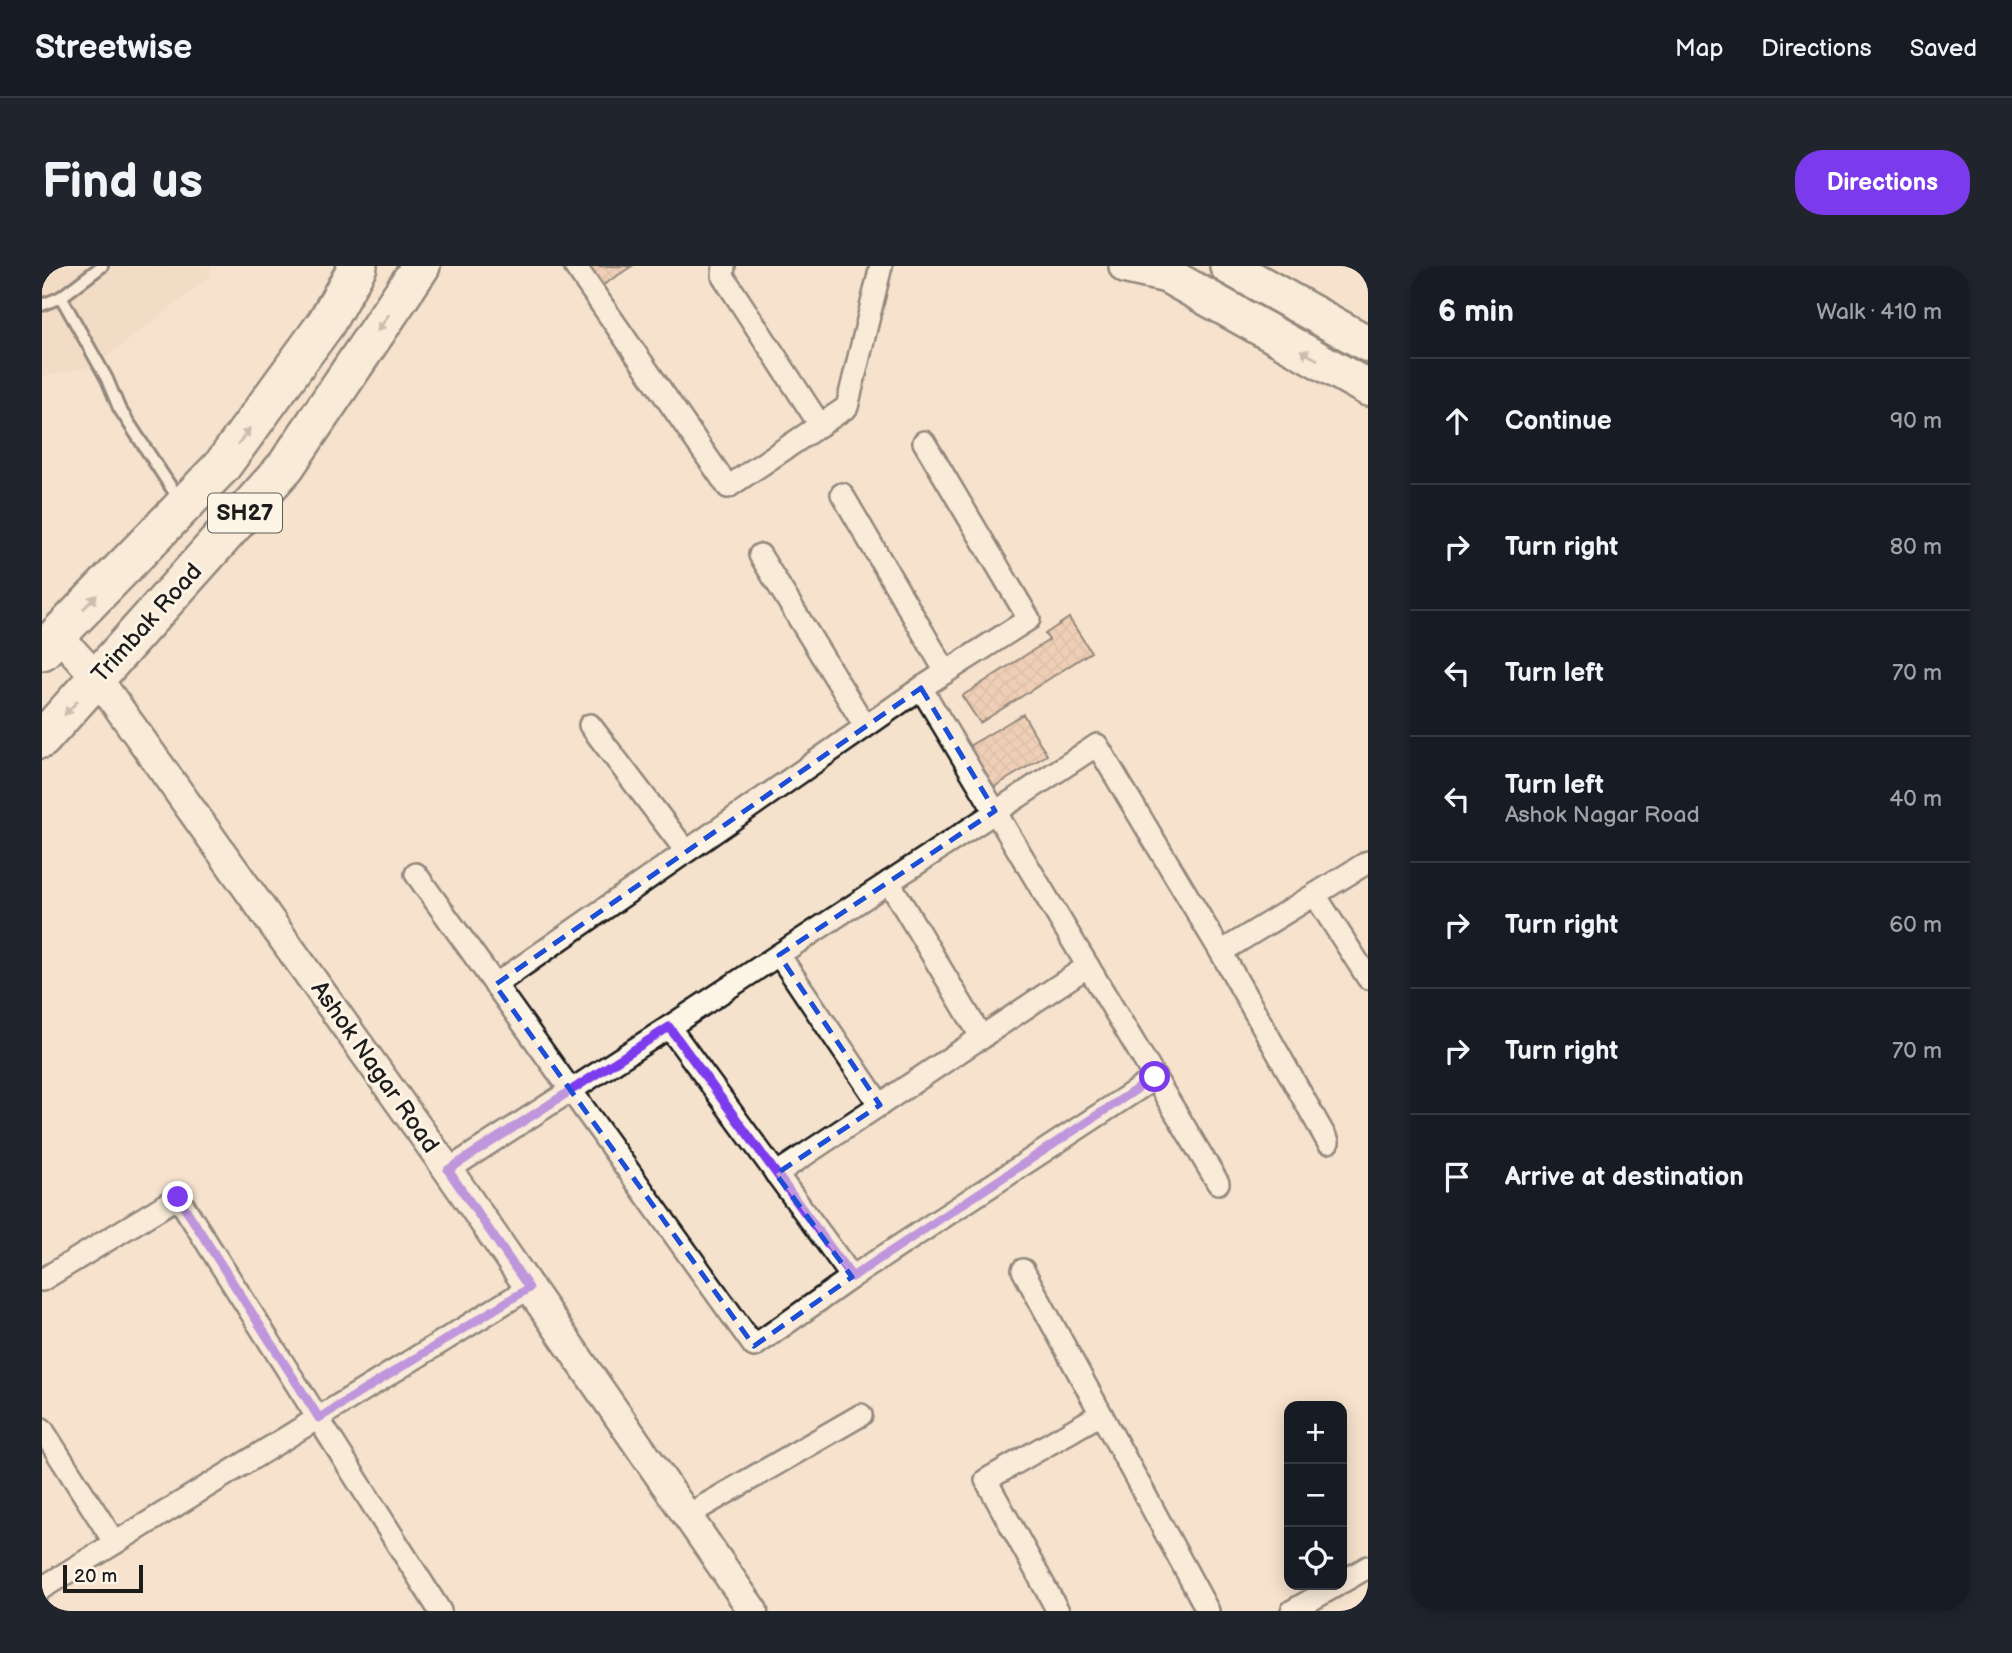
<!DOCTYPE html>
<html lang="en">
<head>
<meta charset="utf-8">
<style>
	body { margin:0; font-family:"Balsamiq Sans",sans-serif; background:#20242c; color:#f1f3f6 }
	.controls { position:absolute; right:21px; bottom:21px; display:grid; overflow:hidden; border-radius:14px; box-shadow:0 4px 18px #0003 }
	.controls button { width:63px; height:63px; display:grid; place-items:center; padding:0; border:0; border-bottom:2px solid #363941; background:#171b24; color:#f1f3f6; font:35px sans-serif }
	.scale { position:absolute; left:21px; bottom:18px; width:80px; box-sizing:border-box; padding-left:7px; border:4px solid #1c1c1c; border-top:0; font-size:19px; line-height:24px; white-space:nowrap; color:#1c1c1c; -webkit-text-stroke:5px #fcf5e5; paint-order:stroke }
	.stop { position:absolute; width:21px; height:21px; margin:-16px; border:5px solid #7c3aed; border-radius:50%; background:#fff }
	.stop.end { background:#7c3aed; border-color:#fff; box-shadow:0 2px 7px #0008 }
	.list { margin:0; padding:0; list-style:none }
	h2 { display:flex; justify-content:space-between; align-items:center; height:91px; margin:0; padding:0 28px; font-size:30px }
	h2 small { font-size:23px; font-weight:400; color:#9ea1a6 }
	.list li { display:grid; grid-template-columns:46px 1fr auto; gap:21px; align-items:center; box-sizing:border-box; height:126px; padding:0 28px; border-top:2px solid #363941 }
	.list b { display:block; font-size:26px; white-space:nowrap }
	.list p { margin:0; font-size:23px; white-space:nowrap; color:#9ea1a6 }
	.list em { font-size:23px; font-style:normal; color:#9ea1a6 }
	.icon { flex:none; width:38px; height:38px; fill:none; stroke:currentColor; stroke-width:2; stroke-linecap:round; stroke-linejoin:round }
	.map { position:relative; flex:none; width:1326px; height:1345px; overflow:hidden; border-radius:28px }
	header { display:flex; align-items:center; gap:42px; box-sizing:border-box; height:98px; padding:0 35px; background:#171b24; border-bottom:2px solid #363941 }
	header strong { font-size:33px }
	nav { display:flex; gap:38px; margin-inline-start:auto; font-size:24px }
	.intro { display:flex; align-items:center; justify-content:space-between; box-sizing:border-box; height:168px; padding:0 42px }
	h1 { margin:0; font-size:49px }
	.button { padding:18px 32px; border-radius:28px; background:#7c3aed; color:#fff; font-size:24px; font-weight:700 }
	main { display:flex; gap:42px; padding:0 42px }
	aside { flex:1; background:#171b24; border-radius:28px; box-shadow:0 4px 18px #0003 }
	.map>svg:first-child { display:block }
	.built { fill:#f0d5bc }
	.building { fill:url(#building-cross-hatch); stroke:#1c1c1c; stroke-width:2 }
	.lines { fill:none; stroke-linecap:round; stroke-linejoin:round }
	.service-casing { stroke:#1c1c1c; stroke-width:16 }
	.minor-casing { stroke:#1c1c1c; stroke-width:26 }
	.tertiary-casing { stroke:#1c1c1c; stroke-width:33 }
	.primary-casing { stroke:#1c1c1c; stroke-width:40 }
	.trunk-casing { stroke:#1c1c1c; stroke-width:42 }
	.service { stroke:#fcf5e5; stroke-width:10 }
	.minor { stroke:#fcf5e5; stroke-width:21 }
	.tertiary { stroke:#fcf5e5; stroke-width:28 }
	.primary { stroke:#fcf5e5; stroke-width:35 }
	.trunk { stroke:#fcf5e5; stroke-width:37 }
	.oneway { fill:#97938b }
	.route { stroke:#7c3aed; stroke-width:9 }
	.marked { fill:none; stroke:#1d4ed8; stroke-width:5; stroke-dasharray:14 9; stroke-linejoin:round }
	.labels { text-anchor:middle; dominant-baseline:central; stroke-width:6; stroke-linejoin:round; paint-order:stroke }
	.shield { fill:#fcf5e5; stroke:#5f5d58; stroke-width:2 }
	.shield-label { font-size:23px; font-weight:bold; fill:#1c1c1c }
	.street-label { font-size:24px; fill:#1c1c1c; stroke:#fcf5e5 }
</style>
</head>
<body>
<header>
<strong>Streetwise</strong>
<nav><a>Map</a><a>Directions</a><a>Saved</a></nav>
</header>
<div class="intro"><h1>Find us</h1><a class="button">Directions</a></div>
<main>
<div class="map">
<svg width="1326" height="1345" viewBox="0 0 1326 1345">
	<defs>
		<pattern id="building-cross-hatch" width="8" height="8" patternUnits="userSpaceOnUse" patternTransform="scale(1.75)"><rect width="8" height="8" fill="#e5b696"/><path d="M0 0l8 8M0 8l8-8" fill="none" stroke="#c49c81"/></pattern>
	</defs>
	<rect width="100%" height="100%" fill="#f5e2cd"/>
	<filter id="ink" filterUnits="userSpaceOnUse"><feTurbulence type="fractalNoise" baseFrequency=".0143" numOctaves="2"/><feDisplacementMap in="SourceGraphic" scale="14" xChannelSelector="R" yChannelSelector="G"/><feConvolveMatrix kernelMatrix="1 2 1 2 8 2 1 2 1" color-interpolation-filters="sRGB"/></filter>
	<g filter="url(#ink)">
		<polygon class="built" points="0,0 169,0 168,11 54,99 0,111"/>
		<g class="building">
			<polygon points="540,0 590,0 555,23"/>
			<polygon points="1027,352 1049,386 938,457 920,430 1007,374 1003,368"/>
			<polygon points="981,448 1005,489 952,521 927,480"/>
		</g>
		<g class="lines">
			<defs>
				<g id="service">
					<polyline points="19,31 65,113 77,142 138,235"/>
					<polyline points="0,39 19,31 60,0"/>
				</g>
				<g id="minor">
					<polyline points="533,0 686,221 805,141 839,0"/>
					<polyline points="682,0 681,10 778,159"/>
					<polyline points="800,228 904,406"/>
					<polyline points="718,289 823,460"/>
					<polyline points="879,422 987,353 882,176"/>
					<polyline points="548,459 644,585"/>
					<polyline points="374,608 712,1080 810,1011"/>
					<polyline points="847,616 940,772"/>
					<polyline points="1273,629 1326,712"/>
					<polyline points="1179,686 1326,596"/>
					<polyline points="737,689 838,839"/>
					<polyline points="453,719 879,422 1176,917"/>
					<polyline points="627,761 810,1011 1113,812"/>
					<polyline points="406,904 627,761 1055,479 1179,686 1286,876"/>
					<polyline points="734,908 1046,700"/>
					<polyline points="981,1004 1166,1345"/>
					<polyline points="0,1014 136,931 398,1345"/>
					<polyline points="0,1163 73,1277"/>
					<polyline points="644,1250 819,1149"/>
					<polyline points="1300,1316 1326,1301"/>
					<polyline points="0,1322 487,1022"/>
					<polyline points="1016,1345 944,1214 1059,1148"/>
					<polyline points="1250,1345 1295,1319"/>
				</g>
				<polyline id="tertiary" points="16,369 56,413 406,904 711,1345"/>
				<g id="primary">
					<polyline points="1085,0 1125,9 1326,122"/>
					<polyline points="1186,0 1326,78"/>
				</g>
				<g id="trunk">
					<polyline points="0,385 180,200 284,57 316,0"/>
					<polyline points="0,473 244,200 379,0"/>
				</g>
			</defs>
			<use href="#service" class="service-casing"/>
			<use href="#minor" class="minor-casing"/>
			<use href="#tertiary" class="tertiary-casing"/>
			<use href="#primary" class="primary-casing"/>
			<use href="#trunk" class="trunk-casing"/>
			<use href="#service" class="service"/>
			<use href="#minor" class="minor"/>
			<use href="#tertiary" class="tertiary"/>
			<use href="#primary" class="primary"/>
			<use href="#trunk" class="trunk"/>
		</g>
		<defs><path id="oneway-solid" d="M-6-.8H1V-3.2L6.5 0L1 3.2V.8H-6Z" transform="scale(1.75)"/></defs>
		<g class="oneway">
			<use href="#oneway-solid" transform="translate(341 57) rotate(124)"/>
			<use href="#oneway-solid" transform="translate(1267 89) rotate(-151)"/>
			<use href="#oneway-solid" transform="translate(202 170) rotate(-54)"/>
			<use href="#oneway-solid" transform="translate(48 336) rotate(-46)"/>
			<use href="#oneway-solid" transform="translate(29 442) rotate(133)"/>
		</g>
	</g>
	<g class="lines" filter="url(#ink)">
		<polyline class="route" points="136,931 277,1152 487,1022 406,904 627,761 810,1011 1113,811"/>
	</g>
	<path d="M0 0H1326V1345H0ZM879 422 953 545 737 689 838 839 734 908 810 1011 712 1080 453 719Z" fill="#f5e2cd" fill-opacity=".55" fill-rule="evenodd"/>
	<path class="marked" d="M879 422 953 545 737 689 838 839 734 908 810 1011 712 1080 453 719Z"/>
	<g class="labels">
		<rect class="shield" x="166" y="227.5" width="74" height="39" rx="5"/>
		<g class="shield-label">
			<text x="203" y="247">SH27</text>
		</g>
		<g class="street-label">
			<text transform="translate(105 357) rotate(-48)">Trimbak Road</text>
			<text transform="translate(333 801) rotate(55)">Ashok Nagar Road</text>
		</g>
	</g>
</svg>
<div class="controls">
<button>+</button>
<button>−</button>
<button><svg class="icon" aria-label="locate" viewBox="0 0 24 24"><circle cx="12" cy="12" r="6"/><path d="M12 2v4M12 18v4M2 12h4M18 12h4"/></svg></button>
</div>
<div class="scale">20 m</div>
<div class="stop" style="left:1113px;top:811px"></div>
<div class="stop end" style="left:136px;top:931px"></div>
</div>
<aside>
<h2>6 min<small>Walk · 410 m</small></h2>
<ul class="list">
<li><svg class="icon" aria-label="ahead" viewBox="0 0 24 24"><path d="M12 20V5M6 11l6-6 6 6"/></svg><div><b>Continue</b></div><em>90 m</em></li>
<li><svg class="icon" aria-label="right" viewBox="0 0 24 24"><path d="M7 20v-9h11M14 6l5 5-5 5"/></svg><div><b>Turn right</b></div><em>80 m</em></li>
<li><svg class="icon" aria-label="left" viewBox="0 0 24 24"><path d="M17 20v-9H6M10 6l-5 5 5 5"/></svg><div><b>Turn left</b></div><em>70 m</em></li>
<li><svg class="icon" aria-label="left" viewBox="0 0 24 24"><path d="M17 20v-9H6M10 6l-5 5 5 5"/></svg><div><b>Turn left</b><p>Ashok Nagar Road</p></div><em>40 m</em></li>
<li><svg class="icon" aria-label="right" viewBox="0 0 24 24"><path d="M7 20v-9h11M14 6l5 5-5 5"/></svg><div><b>Turn right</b></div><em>60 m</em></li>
<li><svg class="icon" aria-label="right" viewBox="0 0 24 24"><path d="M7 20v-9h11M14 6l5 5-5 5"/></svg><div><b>Turn right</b></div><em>70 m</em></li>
<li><svg class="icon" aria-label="arrive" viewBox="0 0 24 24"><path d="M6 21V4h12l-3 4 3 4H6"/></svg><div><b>Arrive at destination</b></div></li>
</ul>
</aside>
</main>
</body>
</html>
